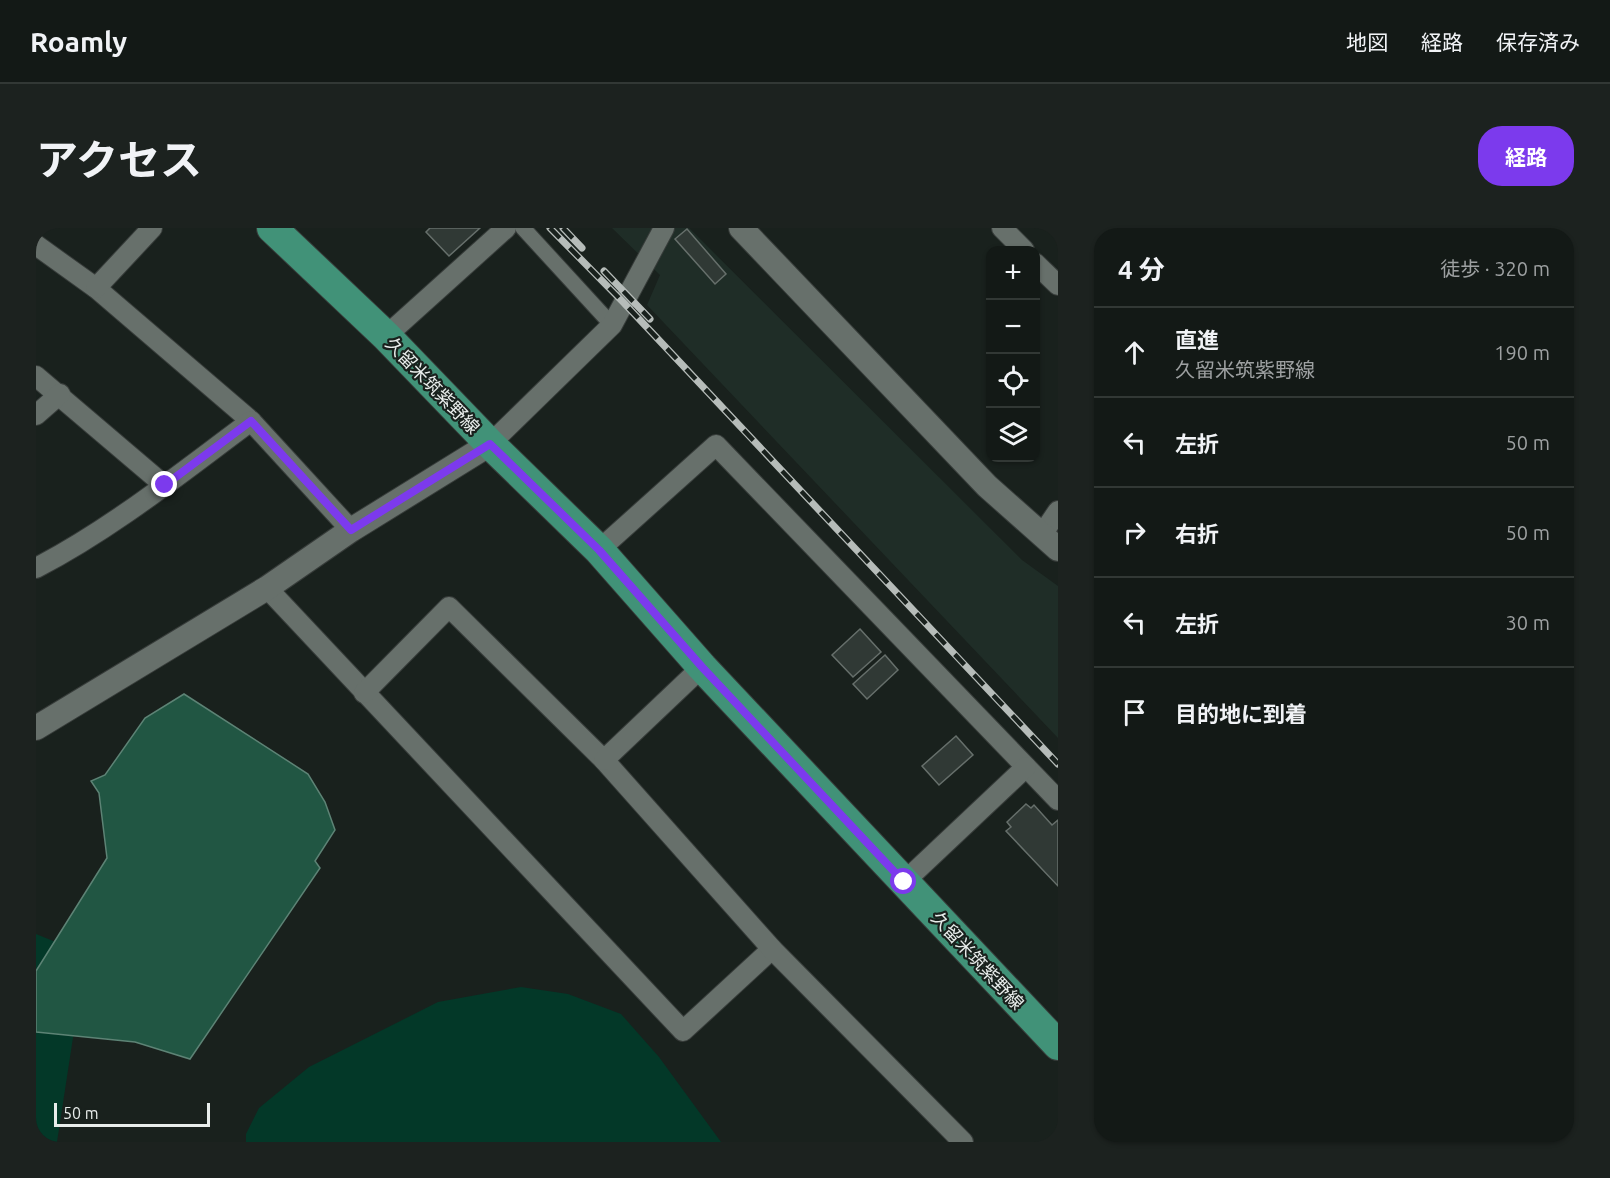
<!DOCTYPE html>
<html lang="ja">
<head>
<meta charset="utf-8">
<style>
	body { margin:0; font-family:Ubuntu,"Noto Sans JP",sans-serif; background:#1c221f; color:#f1f3f6 }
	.controls { position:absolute; right:18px; top:18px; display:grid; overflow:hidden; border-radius:12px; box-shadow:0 2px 4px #0004 }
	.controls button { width:54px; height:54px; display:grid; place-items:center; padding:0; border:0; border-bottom:2px solid #323835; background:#131916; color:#f1f3f6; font:30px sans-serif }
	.scale { position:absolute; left:18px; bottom:15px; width:156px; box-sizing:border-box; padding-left:6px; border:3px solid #e8edeb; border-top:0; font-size:16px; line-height:21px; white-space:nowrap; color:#e8edeb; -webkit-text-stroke:4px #19211d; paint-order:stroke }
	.stop { position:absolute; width:18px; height:18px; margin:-14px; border:4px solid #7c3aed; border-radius:50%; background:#fff }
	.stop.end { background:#7c3aed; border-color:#fff; box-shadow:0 2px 6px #0008 }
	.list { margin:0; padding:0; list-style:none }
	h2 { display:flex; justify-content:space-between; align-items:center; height:78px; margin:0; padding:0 24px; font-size:26px }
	h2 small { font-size:20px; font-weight:400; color:#9da0a1 }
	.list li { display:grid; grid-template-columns:39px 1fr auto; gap:18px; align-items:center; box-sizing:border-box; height:90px; padding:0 24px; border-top:2px solid #323835 }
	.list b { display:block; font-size:22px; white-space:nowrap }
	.list p { margin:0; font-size:20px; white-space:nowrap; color:#9da0a1 }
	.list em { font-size:20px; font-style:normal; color:#9da0a1 }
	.icon { flex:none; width:33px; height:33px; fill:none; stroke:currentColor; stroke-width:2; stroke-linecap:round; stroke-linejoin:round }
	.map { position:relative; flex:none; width:1022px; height:914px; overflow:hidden; border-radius:24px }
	header { display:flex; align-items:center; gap:36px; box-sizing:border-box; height:84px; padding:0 30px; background:#131916; border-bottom:2px solid #323835 }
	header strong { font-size:28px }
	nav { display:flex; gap:33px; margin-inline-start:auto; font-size:21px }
	.intro { display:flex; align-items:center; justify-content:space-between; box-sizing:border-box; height:144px; padding:0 36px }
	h1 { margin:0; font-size:42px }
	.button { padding:15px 27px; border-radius:24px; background:#7c3aed; color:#fff; font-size:21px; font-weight:700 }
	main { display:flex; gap:36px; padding:0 36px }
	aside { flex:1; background:#131916; border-radius:24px; box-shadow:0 2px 4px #0004 }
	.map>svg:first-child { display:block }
	.built { fill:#1f2d27 }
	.green { fill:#033828 }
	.water { fill:#215643; stroke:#5d8375; stroke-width:1.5 }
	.building { fill:#303935; stroke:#666f6b; stroke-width:1.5 }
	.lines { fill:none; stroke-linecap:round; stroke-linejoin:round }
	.pedestrian-casing { stroke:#373c3a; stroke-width:17 }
	.minor-casing { stroke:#373c3a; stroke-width:22 }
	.tertiary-casing { stroke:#373c3a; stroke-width:26 }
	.primary-casing { stroke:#373c3a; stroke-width:32 }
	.pedestrian { stroke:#67706b; stroke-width:15 }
	.minor { stroke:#67706b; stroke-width:20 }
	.tertiary { stroke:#67706b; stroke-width:24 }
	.primary { stroke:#419278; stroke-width:30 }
	.rail-casing { stroke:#b6bcb9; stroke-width:7 }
	.rail { stroke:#19211d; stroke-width:4.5; stroke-dasharray:14; stroke-linecap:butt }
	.route { stroke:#7c3aed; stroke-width:8 }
	.labels { text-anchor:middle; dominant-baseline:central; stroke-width:4.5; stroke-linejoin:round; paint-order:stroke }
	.street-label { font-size:18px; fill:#e8edeb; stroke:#19211d }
</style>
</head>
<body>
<header>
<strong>Roamly</strong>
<nav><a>地図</a><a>経路</a><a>保存済み</a></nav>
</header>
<div class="intro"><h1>アクセス</h1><a class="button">経路</a></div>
<main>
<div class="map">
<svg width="1022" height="914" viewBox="0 0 1022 914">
	<rect width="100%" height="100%" fill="#19211d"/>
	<polygon class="built" points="576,0 653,0 986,332 1022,358 1022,510 611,77 624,47"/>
	<g class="green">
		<polygon points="0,706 32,719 42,777 21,914 0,914"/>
		<polygon points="485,759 532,766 585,786 623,829 685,914 210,914 210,906 223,880 273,839 402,774"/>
	</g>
	<polygon class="water" points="148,466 272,546 289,574 299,602 279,633 284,640 154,831 99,814 0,804 0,743 71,630 63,565 55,553 69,547 109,490"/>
	<g class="building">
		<polygon points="394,0 444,0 413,28 390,4"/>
		<polygon points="651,1 690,46 679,56 639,11"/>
		<polygon points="824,401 845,424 817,449 796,427"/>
		<polygon points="849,427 862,442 831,471 817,456"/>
		<polygon points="920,508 937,527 903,557 886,538"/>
		<polygon points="990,576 995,580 998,577 1016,597 1022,592 1022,658 970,603 975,599 971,594"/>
	</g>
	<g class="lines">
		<defs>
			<polyline id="pedestrian" points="487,0 576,97"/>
			<g id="minor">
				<polyline points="966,0 988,22"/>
				<polyline points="0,17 60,60 215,193 315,302"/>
				<polyline points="999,35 1022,57"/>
				<polyline points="60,60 116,0"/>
				<polyline points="350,108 470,0"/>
				<polyline points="0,148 128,257"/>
				<polyline points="0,187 24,166"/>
				<polyline points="454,216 576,97 628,0"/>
				<polyline points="1005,308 1022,283"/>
				<polyline points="563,322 680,217 1022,572"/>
				<path d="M0 340C77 300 146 244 215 193"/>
				<polyline points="231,360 647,803 736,721"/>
				<polyline points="328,465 413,379 568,532 736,721 927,914"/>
				<polyline points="568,532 666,439"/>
				<polyline points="868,654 990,539"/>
			</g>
			<g id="tertiary">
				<polyline points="705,0 951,258 1022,321"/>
				<polyline points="0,500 231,360 315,302 454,216"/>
			</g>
			<polyline id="primary" points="236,0 350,108 454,216 563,322 666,439 1022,817"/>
		</defs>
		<use href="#pedestrian" class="pedestrian-casing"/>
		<use href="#minor" class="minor-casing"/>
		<use href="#tertiary" class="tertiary-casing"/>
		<use href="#primary" class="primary-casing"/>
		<use href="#pedestrian" class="pedestrian"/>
		<use href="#minor" class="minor"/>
		<use href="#tertiary" class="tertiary"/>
		<use href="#primary" class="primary"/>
		<defs>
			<g id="rail">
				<polyline points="514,0 588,75 1022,536"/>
				<polyline points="527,0 546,20"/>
				<polyline points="568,43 614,91"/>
			</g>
		</defs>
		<use href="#rail" class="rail-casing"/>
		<use href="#rail" class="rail"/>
	</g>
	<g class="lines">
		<polyline class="route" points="129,257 215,193 315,302 454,216 563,322 666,439 868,654"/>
	</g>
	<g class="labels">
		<g class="street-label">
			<text transform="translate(397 157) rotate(46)">久留米筑紫野線</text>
			<text transform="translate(942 732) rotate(47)">久留米筑紫野線</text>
		</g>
	</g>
</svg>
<div class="controls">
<button>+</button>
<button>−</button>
<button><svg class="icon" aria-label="locate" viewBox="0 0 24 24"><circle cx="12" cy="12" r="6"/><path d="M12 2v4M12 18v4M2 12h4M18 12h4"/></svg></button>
<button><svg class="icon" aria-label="layers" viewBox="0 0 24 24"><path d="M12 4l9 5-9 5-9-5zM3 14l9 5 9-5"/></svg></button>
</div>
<div class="scale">50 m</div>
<div class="stop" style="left:868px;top:654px"></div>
<div class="stop end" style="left:129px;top:257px"></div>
</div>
<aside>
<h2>4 分<small>徒歩 · 320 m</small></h2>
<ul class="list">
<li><svg class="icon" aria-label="ahead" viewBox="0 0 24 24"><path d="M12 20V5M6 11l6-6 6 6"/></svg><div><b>直進</b><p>久留米筑紫野線</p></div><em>190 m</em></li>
<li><svg class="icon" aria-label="left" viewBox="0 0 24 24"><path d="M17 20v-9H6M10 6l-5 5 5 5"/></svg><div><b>左折</b></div><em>50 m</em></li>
<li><svg class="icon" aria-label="right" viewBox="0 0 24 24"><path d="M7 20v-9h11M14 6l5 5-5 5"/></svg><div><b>右折</b></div><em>50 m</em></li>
<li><svg class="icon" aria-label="left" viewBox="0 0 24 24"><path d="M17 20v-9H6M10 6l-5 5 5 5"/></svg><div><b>左折</b></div><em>30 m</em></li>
<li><svg class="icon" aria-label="arrive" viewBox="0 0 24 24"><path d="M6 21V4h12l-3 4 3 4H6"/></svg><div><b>目的地に到着</b></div></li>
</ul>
</aside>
</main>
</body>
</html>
